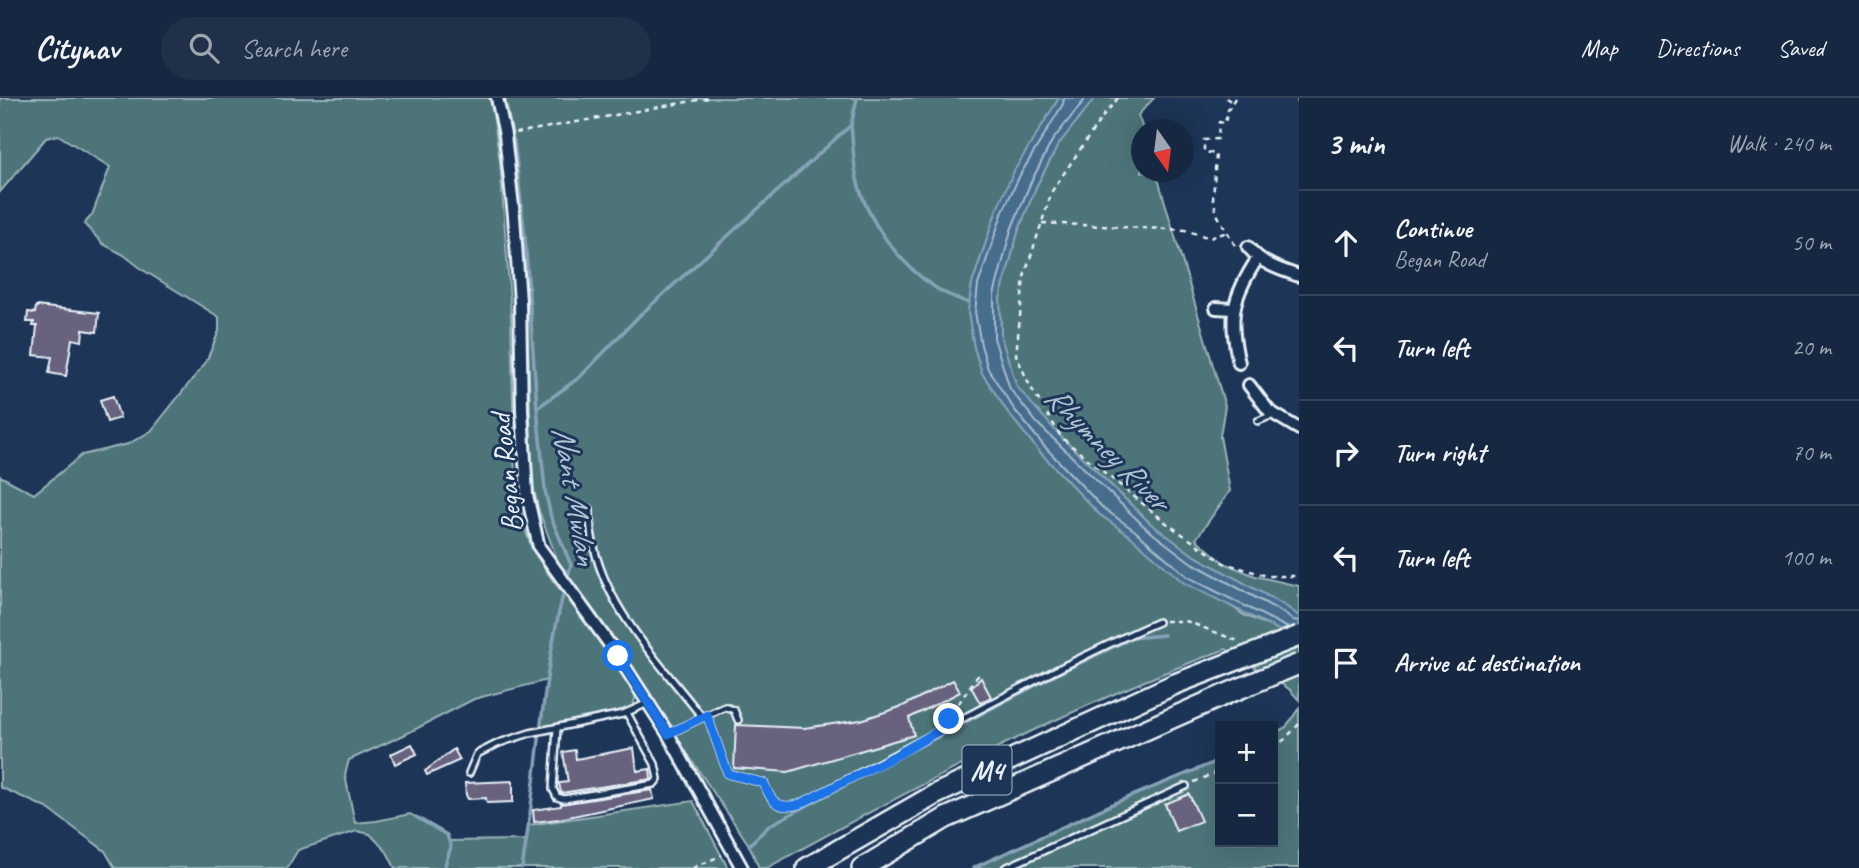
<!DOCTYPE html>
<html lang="en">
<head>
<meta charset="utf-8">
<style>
	body { margin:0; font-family:Caveat,sans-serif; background:#1f3048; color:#f1f3f6 }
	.controls { position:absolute; right:21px; bottom:21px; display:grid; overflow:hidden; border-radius:0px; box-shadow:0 7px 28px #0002 }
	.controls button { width:63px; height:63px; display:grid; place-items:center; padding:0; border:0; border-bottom:2px solid #35445a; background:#162841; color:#f1f3f6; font:35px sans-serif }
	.compass { position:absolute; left:1131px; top:21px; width:63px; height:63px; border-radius:50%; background:#162841; box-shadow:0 7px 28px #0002; rotate:166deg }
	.stop { position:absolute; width:21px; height:21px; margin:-16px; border:5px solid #1a73e8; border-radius:50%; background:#fff }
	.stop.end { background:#1a73e8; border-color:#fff; box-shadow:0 2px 7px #0008 }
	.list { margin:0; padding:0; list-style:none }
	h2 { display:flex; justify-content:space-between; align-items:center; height:91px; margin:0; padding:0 28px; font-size:30px }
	h2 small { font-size:23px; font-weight:400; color:#9ea6b1 }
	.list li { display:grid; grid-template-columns:46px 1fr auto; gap:21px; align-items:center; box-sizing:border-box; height:105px; padding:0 28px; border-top:2px solid #35445a }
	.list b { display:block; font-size:26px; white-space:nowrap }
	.list p { margin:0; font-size:23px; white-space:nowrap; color:#9ea6b1 }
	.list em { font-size:23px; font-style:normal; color:#9ea6b1 }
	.icon { flex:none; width:38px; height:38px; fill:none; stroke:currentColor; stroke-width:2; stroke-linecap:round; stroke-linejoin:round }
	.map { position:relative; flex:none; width:1299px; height:770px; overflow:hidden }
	header { display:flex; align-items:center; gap:42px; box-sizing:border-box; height:98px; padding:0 35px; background:#162841; border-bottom:2px solid #35445a }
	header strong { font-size:33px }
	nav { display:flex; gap:38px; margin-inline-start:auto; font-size:24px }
	.search { width:490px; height:63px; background:#1f3048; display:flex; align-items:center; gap:18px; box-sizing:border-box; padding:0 24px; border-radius:38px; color:#9ea6b1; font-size:26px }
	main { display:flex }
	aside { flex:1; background:#162841 }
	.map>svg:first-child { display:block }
	.green { fill:#4d7579; stroke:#9ab3b8; stroke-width:2 }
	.water { fill:#466d8e; stroke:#87a2b8; stroke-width:2 }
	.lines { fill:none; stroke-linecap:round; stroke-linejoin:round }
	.shore { stroke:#a7bcce; stroke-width:2 }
	.stream { stroke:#87a2b8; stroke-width:3.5 }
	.building { fill:#67627f; stroke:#e8f1f8; stroke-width:2 }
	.service-casing { stroke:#e8f1f8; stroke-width:10 }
	.minor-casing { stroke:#e8f1f8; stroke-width:16 }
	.motorway-casing { stroke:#e8f1f8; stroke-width:24 }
	.path { stroke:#e8f1f8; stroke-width:2.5; stroke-dasharray:5 5; stroke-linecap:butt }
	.service { stroke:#1d3557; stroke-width:5 }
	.minor { stroke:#1d3557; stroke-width:10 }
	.motorway { stroke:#1d3557; stroke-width:19 }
	.motorway-bridge-casing { stroke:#e8f1f8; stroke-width:24; stroke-linecap:butt }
	.motorway-bridge { stroke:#1d3557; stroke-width:19 }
	.route { stroke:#1a73e8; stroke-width:9 }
	.labels { text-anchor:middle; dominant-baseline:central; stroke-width:6; stroke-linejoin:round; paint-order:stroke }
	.shield { fill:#1d3557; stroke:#abb9c8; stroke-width:2 }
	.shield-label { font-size:28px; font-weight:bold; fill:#e8f1f8 }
	.street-label { font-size:30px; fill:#e8f1f8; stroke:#1d3557 }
	.water-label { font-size:32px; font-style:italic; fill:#afc3d3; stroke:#1d3557 }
</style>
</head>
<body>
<header>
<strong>Citynav</strong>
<div class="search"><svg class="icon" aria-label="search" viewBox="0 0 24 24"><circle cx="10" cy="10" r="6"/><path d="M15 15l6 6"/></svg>Search here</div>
<nav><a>Map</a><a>Directions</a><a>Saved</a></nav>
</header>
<main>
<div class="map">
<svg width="1299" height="770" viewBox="0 0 1299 770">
	<rect width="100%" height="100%" fill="#1d3557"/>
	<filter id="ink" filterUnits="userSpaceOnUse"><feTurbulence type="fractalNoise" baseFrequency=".0143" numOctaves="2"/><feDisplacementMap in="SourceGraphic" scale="14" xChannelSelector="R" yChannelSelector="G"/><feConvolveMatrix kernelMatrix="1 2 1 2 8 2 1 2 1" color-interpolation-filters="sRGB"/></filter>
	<g filter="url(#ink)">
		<g class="green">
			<polygon points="0,0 488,0 491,2 500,63 511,216 515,388 525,431 532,451 553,483 588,525 636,598 632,610 540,630 547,582 474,601 406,636 349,662 345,677 355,725 376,723 410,716 447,737 449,743 526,742 529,727 693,703 728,770 395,770 387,754 370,736 357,733 298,752 287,770 115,770 105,753 47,710 0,689 0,378 34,396 82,357 128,346 151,333 206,264 219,233 219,219 143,172 124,157 103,146 84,126 92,117 110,69 58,37 46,40 0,94"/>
			<path d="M505 0H1059L1014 74 997 111 972 186 968 214 974 249 982 275 1009 316 1039 353 1099 416 1244 517 1277 531 1299 545V602L1289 591 1226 551C1067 610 915 688 767 770H759L749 747 559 466 539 413 532 384 525 140 514 43Z"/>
			<polygon points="1095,0 1154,0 1138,17 1143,31 1142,74 1156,74 1225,308 1220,338 1230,393 1196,441 1224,465 1255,478 1299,488 1299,518 1284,507 1193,457 1151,426 1042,320 1017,289 1001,239 1000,200 1018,134 1036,89 1058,47"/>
			<polygon points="1299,610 1299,770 973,770 1117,704 1220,662 1220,744 1273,744 1273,636 1286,629"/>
		</g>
		<polygon class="water" points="1059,0 1095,0 1058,47 1036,89 1018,134 1000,200 1001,239 1017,289 1062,340 1151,426 1193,457 1284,507 1299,518 1299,545 1277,531 1184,485 1130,438 1099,416 1039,353 1009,316 982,275 974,249 968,214 972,186 997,111 1014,73"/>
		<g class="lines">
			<g class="shore">
				<polyline points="1064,0 1063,6 1020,77 1003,113 978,187 975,214 981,247 988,271 1014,311 1044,348 1103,410 1134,432 1188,479 1288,530"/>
				<polyline points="1086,0 1052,43 1030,86 1011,132 994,197 994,240 1010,291 1037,325 1147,431 1189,463 1280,513 1293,522 1299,523"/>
			</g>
			<g class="stream">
				<path d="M851 27C853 45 853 64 857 81 867 124 902 169 939 192 948 197 959 201 969 205"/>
				<polyline points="514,43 525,140 537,310"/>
				<polyline points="567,481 571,467 551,419 545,392 537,310 580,279 639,218 851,27 857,0"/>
				<polyline points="416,719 447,737 451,749 444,770"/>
				<polyline points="749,747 770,727 1057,576 1132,540 1164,537"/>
				<path d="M522 770C538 677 541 581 565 489"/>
				<polyline points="973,770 1117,704 1220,662"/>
			</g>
		</g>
		<g class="building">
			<polygon points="36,208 99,215 97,234 83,232 82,243 72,241 66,278 49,275 52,259 34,257 37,228 33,228 34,224 27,224 28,214 35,215"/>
			<polygon points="113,298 120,320 107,324 100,302"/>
			<polygon points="981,580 991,599 980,605 971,589"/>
			<polygon points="953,582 960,594 909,620 914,637 788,674 734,670 736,627 804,630 861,622 903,608"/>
			<polygon points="412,646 417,656 395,666 391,656"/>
			<polygon points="634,650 637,673 650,671 651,681 561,695 559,685 568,684 563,654 575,652 576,661"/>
			<polygon points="454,651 460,662 427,677 425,673"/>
			<polygon points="513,683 513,704 487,705 486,700 468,701 466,697 465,685"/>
			<polygon points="652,692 654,701 559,721 534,724 533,712 561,708 561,706"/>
			<polygon points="1189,696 1201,723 1176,733 1165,706"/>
		</g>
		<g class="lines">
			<defs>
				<g id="service">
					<polyline points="1258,323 1275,316"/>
					<path d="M590 411C588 494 655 558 702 619"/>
					<polyline points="707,617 725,609 734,612 738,622"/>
					<polyline points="557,630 553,691 557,699 564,701 654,686 658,681 655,666 627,615"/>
					<path d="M668 636 707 617 728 676 764 685C771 705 779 712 800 706 889 661 976 612 1066 567 1097 552 1127 537 1158 524"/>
					<polyline points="469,675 477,656 499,645 530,635 623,616 648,605"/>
					<polyline points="1005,770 1186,688"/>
				</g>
				<g id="minor">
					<polyline points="497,0 505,37 514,118 520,204 522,312 527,397 539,449 618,558 668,636 742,770"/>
					<path d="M1248 149C1262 166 1278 171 1299 178"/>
					<polyline points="1216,210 1233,211"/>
					<path d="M1239 265C1228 220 1232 199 1258 160"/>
					<polyline points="1249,287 1269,313 1299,331"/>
				</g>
				<g id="motorway">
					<polyline points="807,770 936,696 1175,586"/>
					<polyline points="862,770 946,720 1224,597"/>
				</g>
			</defs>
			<use href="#service" class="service-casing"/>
			<use href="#minor" class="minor-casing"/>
			<use href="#motorway" class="motorway-casing"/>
			<g class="path">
				<polyline points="1118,0 1100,22 1052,93 1024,179 1016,257 1030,288 1062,340 1169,427 1224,465 1267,478 1299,478"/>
				<polyline points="1226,0 1232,4"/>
				<polyline points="1235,0 1228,12 1225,25 1219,24 1218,41 1204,42 1204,54 1216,56 1213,102 1218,118 1236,149"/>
				<polyline points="1298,0 1298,5"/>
				<polyline points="516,35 709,0"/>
				<polyline points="1042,125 1185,132 1210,140 1227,134"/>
				<polyline points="1165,523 1186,523 1238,543"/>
				<polyline points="953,614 975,581 979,577"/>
				<polyline points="1273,649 1284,642 1299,626"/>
				<polyline points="1194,684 1220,673"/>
				<polyline points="693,770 722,757"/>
			</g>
			<use href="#service" class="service"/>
			<use href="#minor" class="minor"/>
			<use href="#motorway" class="motorway"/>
			<defs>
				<g id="motorway-bridge">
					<polyline points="1175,586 1299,538"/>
					<polyline points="1224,597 1299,566"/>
				</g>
			</defs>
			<use href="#motorway-bridge" class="motorway-bridge-casing"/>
			<use href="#motorway-bridge" class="motorway-bridge"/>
		</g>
	</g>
	<g class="lines" filter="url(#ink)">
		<path class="route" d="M618 558 668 636 707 617 728 676 764 685C771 705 779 712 800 706L897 657 950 626 949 621"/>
	</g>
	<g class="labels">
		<rect class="shield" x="962.5" y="647.5" width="49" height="49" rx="5"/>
		<g class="shield-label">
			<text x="987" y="672">M4</text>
		</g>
		<g class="street-label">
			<text transform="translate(506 375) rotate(-96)">Began Road</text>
		</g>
		<g class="water-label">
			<text transform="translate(1107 350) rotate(45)">Rhymney River</text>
			<text transform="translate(575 397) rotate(80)">Nant Mwlan</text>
		</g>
	</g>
</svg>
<div class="controls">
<button>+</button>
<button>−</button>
</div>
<svg class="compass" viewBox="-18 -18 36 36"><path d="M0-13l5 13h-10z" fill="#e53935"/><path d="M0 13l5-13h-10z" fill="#9ea6b1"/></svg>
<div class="stop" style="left:618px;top:558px"></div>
<div class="stop end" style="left:949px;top:621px"></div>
</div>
<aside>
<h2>3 min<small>Walk · 240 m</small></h2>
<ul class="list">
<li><svg class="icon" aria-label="ahead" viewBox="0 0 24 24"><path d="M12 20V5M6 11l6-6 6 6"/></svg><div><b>Continue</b><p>Began Road</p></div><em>50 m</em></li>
<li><svg class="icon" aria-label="left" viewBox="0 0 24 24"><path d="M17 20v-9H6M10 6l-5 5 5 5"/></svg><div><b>Turn left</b></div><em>20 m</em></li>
<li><svg class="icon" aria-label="right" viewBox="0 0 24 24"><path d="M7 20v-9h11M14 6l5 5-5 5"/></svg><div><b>Turn right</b></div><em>70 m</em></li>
<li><svg class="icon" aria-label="left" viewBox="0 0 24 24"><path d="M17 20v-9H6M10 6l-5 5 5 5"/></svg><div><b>Turn left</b></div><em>100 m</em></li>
<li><svg class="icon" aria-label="arrive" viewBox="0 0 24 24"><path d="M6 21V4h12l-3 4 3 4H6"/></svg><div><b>Arrive at destination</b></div></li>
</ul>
</aside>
</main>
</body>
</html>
